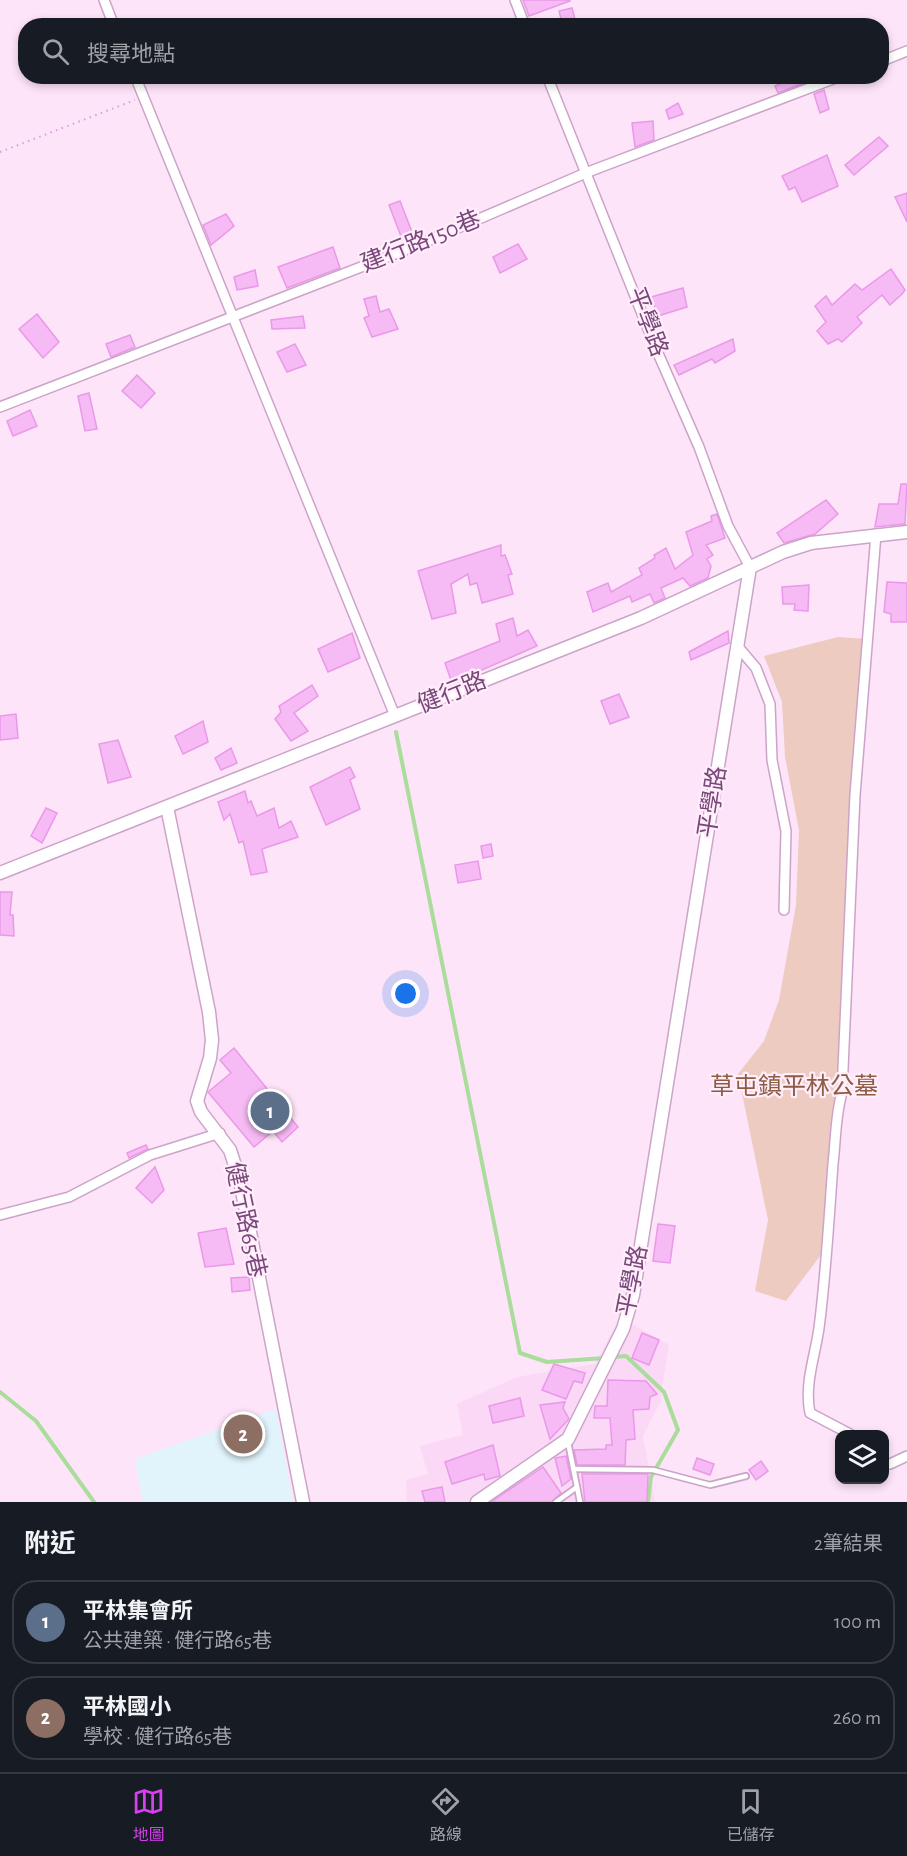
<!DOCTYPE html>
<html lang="zh-TW">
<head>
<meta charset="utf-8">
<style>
	body { margin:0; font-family:"Alegreya Sans","Noto Sans TC",sans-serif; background:#242831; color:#f1f3f6 }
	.controls { position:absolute; right:18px; bottom:18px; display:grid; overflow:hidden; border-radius:12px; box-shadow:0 3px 9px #0003 }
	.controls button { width:54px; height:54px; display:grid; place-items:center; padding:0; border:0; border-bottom:2px solid #363941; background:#171b24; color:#f1f3f6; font:30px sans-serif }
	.you { position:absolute; left:406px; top:994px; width:21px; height:21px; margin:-15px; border:4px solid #fff; border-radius:50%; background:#1a73e8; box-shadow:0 0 0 9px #1a73e833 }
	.badge { display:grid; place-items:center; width:39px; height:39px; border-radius:50%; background:#d83ff2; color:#fff; font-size:20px; font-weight:700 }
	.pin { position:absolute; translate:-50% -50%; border:3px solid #fff; box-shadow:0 2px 6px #0006 }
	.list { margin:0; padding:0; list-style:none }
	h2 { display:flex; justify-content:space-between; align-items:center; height:78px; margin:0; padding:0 24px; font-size:26px }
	h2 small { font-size:20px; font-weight:400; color:#9ea1a6 }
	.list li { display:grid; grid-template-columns:39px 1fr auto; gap:18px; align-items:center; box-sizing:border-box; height:84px; margin:0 12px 12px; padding:0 12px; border:2px solid #363941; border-radius:24px }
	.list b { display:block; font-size:22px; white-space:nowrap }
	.list p { margin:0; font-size:20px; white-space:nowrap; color:#9ea1a6 }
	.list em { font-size:20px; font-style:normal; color:#9ea1a6 }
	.icon { flex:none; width:33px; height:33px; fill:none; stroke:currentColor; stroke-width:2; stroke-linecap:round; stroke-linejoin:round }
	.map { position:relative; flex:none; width:907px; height:1502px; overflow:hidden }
	.search { position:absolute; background:#171b24; box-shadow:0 3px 9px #0003; left:18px; right:18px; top:18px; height:66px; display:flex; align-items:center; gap:15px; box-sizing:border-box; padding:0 21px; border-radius:24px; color:#9ea1a6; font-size:22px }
	.sheet { height:270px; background:#171b24 }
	nav { display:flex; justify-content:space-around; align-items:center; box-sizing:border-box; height:84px; border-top:2px solid #363941; background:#171b24; font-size:16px; color:#9ea1a6 }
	nav a { display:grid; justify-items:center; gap:3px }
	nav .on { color:#d83ff2 }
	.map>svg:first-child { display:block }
	.residential { fill:#fbd8f5 }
	.education { fill:#e1f4fb }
	.green { fill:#edcbc1 }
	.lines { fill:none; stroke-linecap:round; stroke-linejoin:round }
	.stream { stroke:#aadc9c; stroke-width:4 }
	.building { fill:#f6baf4; stroke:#ea98e9; stroke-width:1.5 }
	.service-casing { stroke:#cca4c9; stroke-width:8 }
	.minor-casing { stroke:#cca4c9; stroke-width:12 }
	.tertiary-casing { stroke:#cca4c9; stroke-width:15 }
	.path { stroke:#db9cda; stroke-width:2; stroke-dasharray:1.5 4.5; stroke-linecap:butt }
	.service { stroke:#fff; stroke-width:4.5 }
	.minor { stroke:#fff; stroke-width:9 }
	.tertiary { stroke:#fff; stroke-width:12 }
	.labels { text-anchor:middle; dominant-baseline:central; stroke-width:4.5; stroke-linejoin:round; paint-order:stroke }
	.street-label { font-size:24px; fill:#794779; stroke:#ffedfb }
	.park-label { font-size:24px; fill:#8d5c43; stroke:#ffedfb }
</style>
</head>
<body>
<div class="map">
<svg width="907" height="1502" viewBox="0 0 907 1502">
	<rect width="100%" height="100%" fill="#fee4f8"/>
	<polygon class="residential" points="620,1317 669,1345 659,1405 643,1436 655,1502 407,1502 406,1480 428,1474 420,1446 463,1435 457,1404 517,1377 595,1364"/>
	<polygon class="education" points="276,1409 293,1502 143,1502 135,1459"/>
	<polygon class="green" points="838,637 868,639 827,1247 786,1301 755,1291 768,1220 738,1074 764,1041 779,1000 796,905 799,830 785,757 782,702 764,656"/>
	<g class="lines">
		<g class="stream">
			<polyline points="396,732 520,1353 547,1362 605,1358"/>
			<polyline points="613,1357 626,1356 664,1392 678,1430 651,1477 648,1502"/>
			<polyline points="0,1392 36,1421 94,1502"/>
		</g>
	</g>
	<g class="building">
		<polygon points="523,0 569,0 570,1 529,16"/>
		<polygon points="572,8 576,23 563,26 559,11"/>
		<polygon points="798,76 821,76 778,93 775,86"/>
		<polygon points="824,90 829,109 820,113 814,94"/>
		<polygon points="678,103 683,114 669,119 666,110"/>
		<polygon points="653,121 654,140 635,147 632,123"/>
		<polygon points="879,137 888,146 854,175 845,165"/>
		<polygon points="827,155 838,186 802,202 795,187 789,190 782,176"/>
		<polygon points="907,193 907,222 895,197"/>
		<polygon points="400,201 414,237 402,239 389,205"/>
		<polygon points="226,214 234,226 211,245 203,225"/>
		<polygon points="518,244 527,259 500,273 493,257"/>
		<polygon points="333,247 340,268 287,288 278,267"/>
		<polygon points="891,269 905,290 902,294 890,305 882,295 857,317 862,323 842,342 838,339 828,344 817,331 826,322 815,306 826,296 832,305 855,284 862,290"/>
		<polygon points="255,270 258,286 237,290 234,277"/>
		<polygon points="683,288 687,307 658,316 651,297"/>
		<polygon points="376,296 380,312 389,309 398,329 372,337 364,318 369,316 364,299"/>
		<polygon points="37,314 59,342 43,358 19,329"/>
		<polygon points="303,316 305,328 272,329 271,320"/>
		<polygon points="130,335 135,347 111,357 106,344"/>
		<polygon points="733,339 735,351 715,363 712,359 679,375 674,365"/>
		<polygon points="295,344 306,365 287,372 277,352"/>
		<polygon points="137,375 155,393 141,408 122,391"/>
		<polygon points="89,393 97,429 85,431 78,396"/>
		<polygon points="30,410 37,426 13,436 7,421"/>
		<polygon points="901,484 907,484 905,524 875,527 879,504 898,504"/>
		<polygon points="826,500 838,514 815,534 784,543 777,533"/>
		<polygon points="717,514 725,538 706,545 713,555 707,559 711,566 708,578 690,586 683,578 661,588 665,598 654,603 650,594 632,602 630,596 593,612 587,592 608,583 611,592 642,575 639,568 655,558 654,555 666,548 675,569 693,555 686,532 712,521 711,516"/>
		<polygon points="501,545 501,556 505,555 512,574 508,575 513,594 482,603 477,583 470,585 468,574 451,584 456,613 432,619 418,571"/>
		<polygon points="887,582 907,583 907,622 891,622 891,614 884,612"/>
		<polygon points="809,585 808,611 794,610 795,604 783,604 782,587"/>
		<polygon points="513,618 517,636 528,630 537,646 452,683 445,663 500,641 496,624"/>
		<polygon points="728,631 729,643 691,660 689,652"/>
		<polygon points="352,633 360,658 328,672 318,649"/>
		<polygon points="312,685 318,696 294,713 308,731 291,741 275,719 281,712 279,706"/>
		<polygon points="619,694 629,717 610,724 601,701"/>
		<polygon points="16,714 18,738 0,740 0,716"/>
		<polygon points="203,721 208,742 183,754 175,736"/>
		<polygon points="118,740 131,777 108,783 99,744"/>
		<polygon points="231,748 237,763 221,770 215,758"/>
		<polygon points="350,767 355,777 350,780 360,809 326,825 310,787"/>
		<polygon points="245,791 248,803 251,801 257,816 274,808 279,828 291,821 298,837 262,849 267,872 251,875 243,841 239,843 230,814 224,820 218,802"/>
		<polygon points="46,808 57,813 42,843 31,836"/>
		<polygon points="491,844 493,856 483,858 481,846"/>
		<polygon points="478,861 481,879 458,883 455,865"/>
		<polygon points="0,892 12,892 10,915 13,915 14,936 0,935"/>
		<polygon points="234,1048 298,1127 282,1142 273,1131 254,1147 208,1092 231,1073 220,1060"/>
		<polygon points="146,1145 148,1149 129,1158 127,1153"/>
		<polygon points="155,1167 164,1190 152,1203 136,1188"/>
		<polygon points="658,1224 675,1226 670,1263 653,1261"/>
		<polygon points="226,1228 234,1264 205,1267 198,1233"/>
		<polygon points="249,1277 250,1290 232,1292 231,1278"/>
		<polygon points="642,1333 659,1340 649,1365 632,1358"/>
		<polygon points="554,1364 585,1373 582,1383 574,1381 566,1399 542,1390"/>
		<polygon points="608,1380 646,1381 657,1394 650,1397 649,1409 633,1410 635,1439 626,1440 625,1465 577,1465 574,1450 606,1449 606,1445 612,1445 610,1418 594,1418 595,1406 607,1406"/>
		<polygon points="520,1398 524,1416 493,1423 489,1406"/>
		<polygon points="565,1402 563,1408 569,1419 550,1439 540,1405"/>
		<polygon points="493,1445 500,1476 485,1480 484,1474 452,1484 445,1462"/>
		<polygon points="566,1456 571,1479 562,1486 555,1458"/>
		<polygon points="697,1458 714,1464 710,1475 693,1469"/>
		<polygon points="761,1461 768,1471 756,1480 749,1470"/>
		<polygon points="543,1467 561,1493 552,1502 491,1502"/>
		<polygon points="582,1474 648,1474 647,1502 585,1502"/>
		<polygon points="442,1487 445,1502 425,1502 422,1491"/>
	</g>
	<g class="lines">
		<defs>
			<g id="service">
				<polyline points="568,1442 580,1502"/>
				<polyline points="574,1469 653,1470 710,1485 746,1476"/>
				<polyline points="556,1502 577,1487"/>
			</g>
			<g id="minor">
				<polyline points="104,0 114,26"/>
				<polyline points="515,0 525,26"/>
				<polyline points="882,61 907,51"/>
				<polyline points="135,76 395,716"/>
				<polyline points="547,76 657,351 699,447 728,526 750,567"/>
				<polyline points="0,407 423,243 588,172 841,76"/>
				<polyline points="739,648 756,668 770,704 772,760 786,831 784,910"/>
				<polyline points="0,1215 69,1197 150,1155 220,1133"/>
				<path d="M850 1434 810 1413C804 1384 815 1357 819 1328 826 1274 829 1218 833 1164 836 1138 835 1118 842 1092L855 795 876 534"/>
				<polyline points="884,1464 890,1464 907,1456"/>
			</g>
			<g id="tertiary">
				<polyline points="167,807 209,1012 212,1040 210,1058 197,1101 201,1112 230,1150 240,1181 303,1502"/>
				<polyline points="0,873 641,618 783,552 811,543 907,532"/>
				<polyline points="477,1502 568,1439 623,1329 633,1295 750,567"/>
			</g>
		</defs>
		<use href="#service" class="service-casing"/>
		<use href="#minor" class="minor-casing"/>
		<use href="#tertiary" class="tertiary-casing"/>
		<polyline class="path" points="0,152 135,100"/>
		<use href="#service" class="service"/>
		<use href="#minor" class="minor"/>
		<use href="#tertiary" class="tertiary"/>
	</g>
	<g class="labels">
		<g class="street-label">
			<text transform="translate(421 242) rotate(-22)">建行路150巷</text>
			<text transform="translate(647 322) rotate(69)">平學路</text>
			<text transform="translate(452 693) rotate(-22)">健行路</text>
			<text transform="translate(713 802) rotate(-81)">平學路</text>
			<text transform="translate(245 1220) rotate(78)">健行路65巷</text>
			<text transform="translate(633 1281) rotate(-79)">平學路</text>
		</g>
		<g class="park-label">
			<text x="794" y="1087">草屯鎮平林公墓</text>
		</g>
	</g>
</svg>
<div class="controls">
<button><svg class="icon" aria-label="layers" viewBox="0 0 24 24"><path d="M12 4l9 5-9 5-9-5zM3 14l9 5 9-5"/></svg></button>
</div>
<div class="you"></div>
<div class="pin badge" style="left:270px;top:1111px;background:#5c6f8a">1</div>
<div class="pin badge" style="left:243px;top:1434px;background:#8d6e63">2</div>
<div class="search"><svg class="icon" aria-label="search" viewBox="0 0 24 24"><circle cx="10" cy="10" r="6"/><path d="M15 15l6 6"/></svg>搜尋地點</div>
</div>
<section class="sheet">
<h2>附近<small>2筆結果</small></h2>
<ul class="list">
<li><span class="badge" style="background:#5c6f8a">1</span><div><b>平林集會所</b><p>公共建築 · 健行路65巷</p></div><em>100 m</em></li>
<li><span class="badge" style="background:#8d6e63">2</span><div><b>平林國小</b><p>學校 · 健行路65巷</p></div><em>260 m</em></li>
</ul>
</section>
<nav>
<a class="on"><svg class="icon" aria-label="map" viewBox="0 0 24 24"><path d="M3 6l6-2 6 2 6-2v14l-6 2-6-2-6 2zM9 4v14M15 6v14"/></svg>地圖</a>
<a><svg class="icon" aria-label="directions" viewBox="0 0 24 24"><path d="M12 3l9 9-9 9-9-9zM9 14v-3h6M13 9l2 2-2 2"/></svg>路線</a>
<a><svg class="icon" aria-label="saved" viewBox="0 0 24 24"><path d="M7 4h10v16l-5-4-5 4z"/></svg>已儲存</a>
</nav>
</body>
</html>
